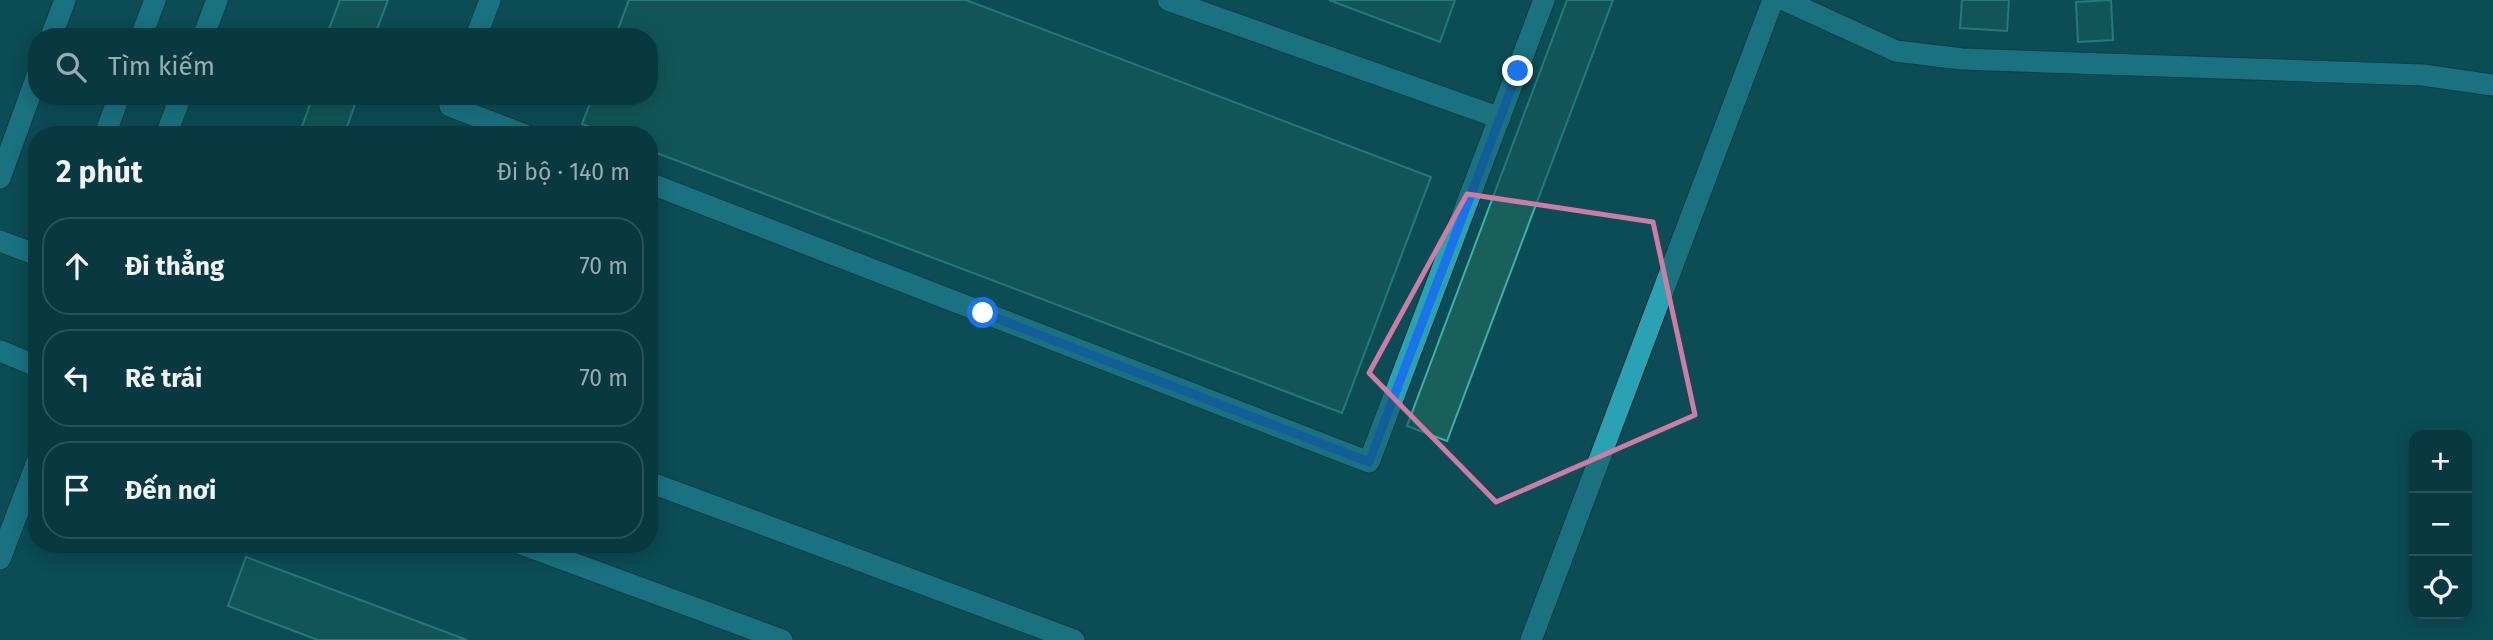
<!DOCTYPE html>
<html lang="vi">
<head>
<meta charset="utf-8">
<style>
	body { margin:0; font-family:"Fira Sans",sans-serif; background:#17444b; color:#f1f3f6 }
	.controls { position:absolute; right:21px; bottom:21px; display:grid; overflow:hidden; border-radius:14px; box-shadow:0 4px 18px #0003 }
	.controls button { width:63px; height:63px; display:grid; place-items:center; padding:0; border:0; border-bottom:2px solid #295359; background:#093940; color:#f1f3f6; font:35px sans-serif }
	.stop { position:absolute; width:21px; height:21px; margin:-16px; border:5px solid #1a73e8; border-radius:50%; background:#fff }
	.stop.end { background:#1a73e8; border-color:#fff; box-shadow:0 2px 7px #0008 }
	.list { margin:0; padding:0; list-style:none }
	h2 { display:flex; justify-content:space-between; align-items:center; height:91px; margin:0; padding:0 28px; font-size:30px }
	h2 small { font-size:23px; font-weight:400; color:#99acb1 }
	.list li { display:grid; grid-template-columns:46px 1fr auto; gap:21px; align-items:center; box-sizing:border-box; height:98px; margin:0 14px 14px; padding:0 14px; border:2px solid #295359; border-radius:28px }
	.list b { display:block; font-size:26px; white-space:nowrap }
	.list em { font-size:23px; font-style:normal; color:#99acb1 }
	.icon { flex:none; width:38px; height:38px; fill:none; stroke:currentColor; stroke-width:2; stroke-linecap:round; stroke-linejoin:round }
	.map { position:relative; flex:none; width:2493px; height:640px; overflow:hidden }
	.search { position:absolute; background:#093940; box-shadow:0 4px 18px #0003; left:28px; top:28px; width:630px; height:77px; display:flex; align-items:center; gap:18px; box-sizing:border-box; padding:0 24px; border-radius:28px; color:#99acb1; font-size:26px }
	.panel { position:absolute; background:#093940; box-shadow:0 4px 18px #0003; left:28px; top:126px; width:630px; height:427px; border-radius:28px }
	.map>svg:first-child { display:block }
	.building { fill:#19605d; stroke:#3bb1ab; stroke-width:2 }
	.lines { fill:none; stroke-linecap:round; stroke-linejoin:round }
	.minor-casing { stroke:#0b2f35; stroke-width:23 }
	.minor { stroke:#2ba1b4; stroke-width:21 }
	.route { stroke:#1a73e8; stroke-width:9 }
	.marked { fill:none; stroke:#cd7da4; stroke-width:5; stroke-linejoin:round }
</style>
</head>
<body>
<div class="map">
<svg width="2493" height="640" viewBox="0 0 2493 640">
	<rect width="100%" height="100%" fill="#0c4c56"/>
	<g class="building">
		<polygon points="340,0 388,0 374,37 326,37"/>
		<polygon points="629,0 966,0 1431,177 1342,413 649,150 649,135 610,135 582,124 593,96 649,96 649,37 615,37"/>
		<polygon points="1329,0 1455,0 1440,42"/>
		<polygon points="1567,0 1613,0 1447,441 1407,426"/>
		<polygon points="1962,0 2009,0 2007,31 1960,28"/>
		<polygon points="2111,0 2113,40 2078,42 2076,2"/>
		<polygon points="313,96 358,96 344,135 299,135"/>
		<polygon points="246,557 467,640 318,640 228,606"/>
	</g>
	<g class="lines">
		<defs>
			<g id="minor">
				<polyline points="1168,0 1500,118"/>
				<polyline points="1784,0 1896,51 1962,59 2423,75 2493,85"/>
				<polyline points="51,37 65,0"/>
				<polyline points="141,37 155,0"/>
				<polyline points="203,37 217,0"/>
				<polyline points="476,37 490,0"/>
				<polyline points="453,96 450,106 525,135"/>
				<polyline points="105,135 119,96"/>
				<polyline points="166,135 181,96"/>
				<polyline points="0,178 37,76"/>
				<polyline points="649,183 1369,462 1544,0"/>
				<polyline points="0,241 37,255"/>
				<polyline points="0,351 37,366"/>
				<polyline points="649,482 1074,640"/>
				<polyline points="521,544 782,640"/>
				<polyline points="0,559 37,462"/>
				<polyline points="1531,640 1773,0"/>
			</g>
		</defs>
		<use href="#minor" class="minor-casing"/>
		<use href="#minor" class="minor"/>
	</g>
	<g class="lines">
		<polyline class="route" points="983,313 1369,462 1518,71"/>
	</g>
	<path d="M0 0H2493V640H0ZM1467 194 1653 222 1695 415 1496 502 1369 373Z" fill="#0c4c56" fill-opacity=".55" fill-rule="evenodd"/>
	<path class="marked" d="M1467 194 1653 222 1695 415 1496 502 1369 373Z"/>
</svg>
<div class="controls">
<button>+</button>
<button>−</button>
<button><svg class="icon" aria-label="locate" viewBox="0 0 24 24"><circle cx="12" cy="12" r="6"/><path d="M12 2v4M12 18v4M2 12h4M18 12h4"/></svg></button>
</div>
<div class="stop" style="left:983px;top:313px"></div>
<div class="stop end" style="left:1518px;top:71px"></div>
<div class="search"><svg class="icon" aria-label="search" viewBox="0 0 24 24"><circle cx="10" cy="10" r="6"/><path d="M15 15l6 6"/></svg>Tìm kiếm</div>
<section class="panel">
<h2>2 phút<small>Đi bộ · 140 m</small></h2>
<ul class="list">
<li><svg class="icon" aria-label="ahead" viewBox="0 0 24 24"><path d="M12 20V5M6 11l6-6 6 6"/></svg><div><b>Đi thẳng</b></div><em>70 m</em></li>
<li><svg class="icon" aria-label="left" viewBox="0 0 24 24"><path d="M17 20v-9H6M10 6l-5 5 5 5"/></svg><div><b>Rẽ trái</b></div><em>70 m</em></li>
<li><svg class="icon" aria-label="arrive" viewBox="0 0 24 24"><path d="M6 21V4h12l-3 4 3 4H6"/></svg><div><b>Đến nơi</b></div></li>
</ul>
</section>
</div>
</body>
</html>
